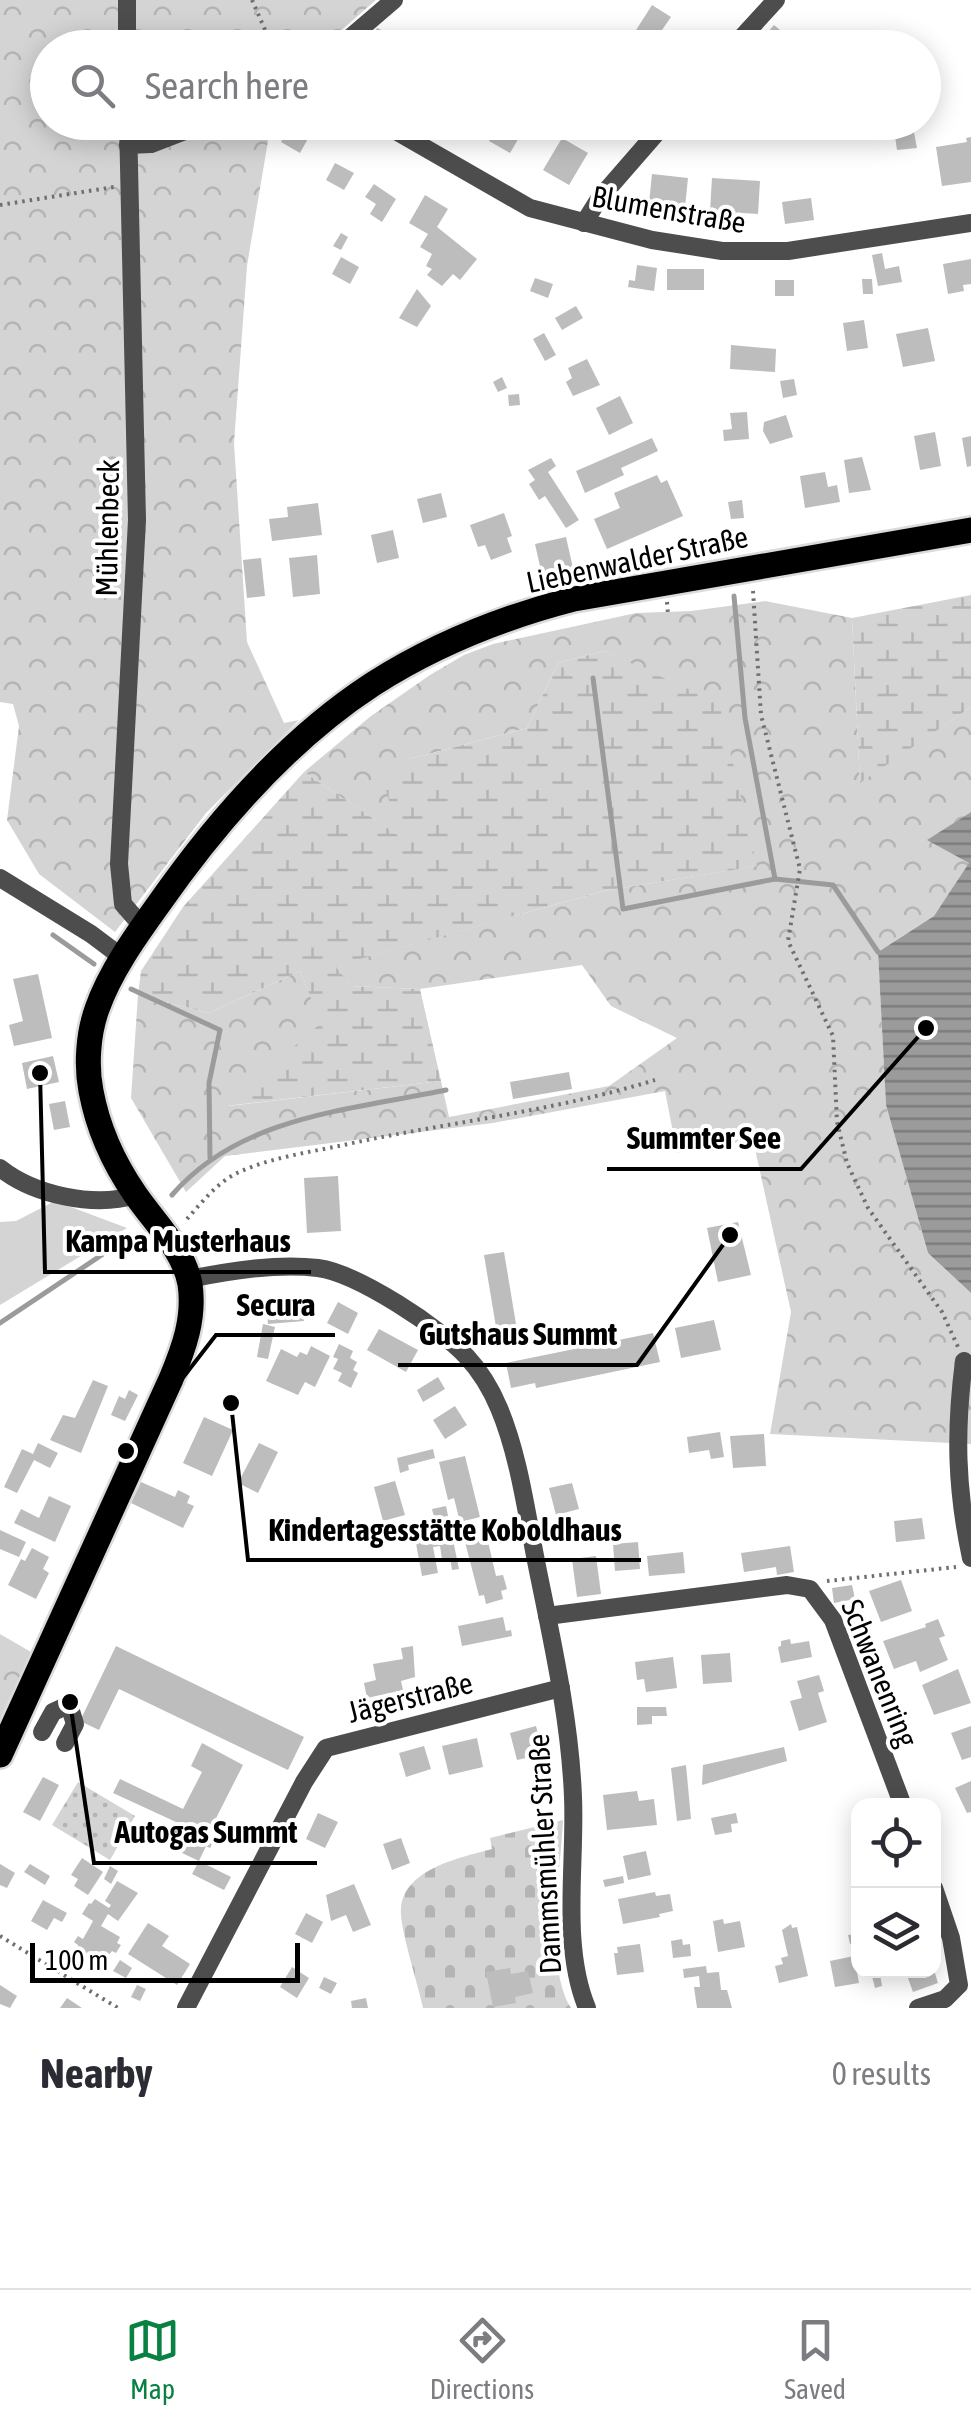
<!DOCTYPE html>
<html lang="en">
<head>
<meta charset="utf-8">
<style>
	body { margin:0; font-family:"Asap Condensed",sans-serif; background:#f2f2f3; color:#2b2b33 }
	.controls { position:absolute; right:30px; bottom:30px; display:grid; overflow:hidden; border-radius:20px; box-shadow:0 5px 25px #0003 }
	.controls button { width:90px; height:90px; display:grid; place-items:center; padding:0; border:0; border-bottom:2px solid #e1e1e2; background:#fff; color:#2b2b33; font:50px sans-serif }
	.scale { position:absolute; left:30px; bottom:25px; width:270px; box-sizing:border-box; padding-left:10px; border:5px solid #000; border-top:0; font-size:28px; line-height:35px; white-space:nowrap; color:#000; -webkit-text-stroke:8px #fff; paint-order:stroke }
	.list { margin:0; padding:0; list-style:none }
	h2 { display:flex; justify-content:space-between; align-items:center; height:130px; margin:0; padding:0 40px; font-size:42px }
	h2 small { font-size:32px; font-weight:400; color:#7c7c81 }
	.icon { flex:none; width:55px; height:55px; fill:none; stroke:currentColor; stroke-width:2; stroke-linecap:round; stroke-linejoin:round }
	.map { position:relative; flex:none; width:971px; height:2008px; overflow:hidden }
	.search { position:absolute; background:#fff; box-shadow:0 5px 25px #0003; left:30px; right:30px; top:30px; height:110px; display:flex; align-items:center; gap:25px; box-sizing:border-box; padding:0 35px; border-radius:55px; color:#7c7c81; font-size:38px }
	.sheet { height:280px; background:#fff }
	nav { display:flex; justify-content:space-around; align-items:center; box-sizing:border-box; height:140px; border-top:2px solid #e1e1e2; background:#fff; font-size:28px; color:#7c7c81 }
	nav a { display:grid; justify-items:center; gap:5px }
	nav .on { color:#0b8043 }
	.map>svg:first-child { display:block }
	.green { fill:#d4d4d4 }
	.forest { fill:url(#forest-crowns) }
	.wetland { fill:url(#wetland-marsh) }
	.cemetery { fill:url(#cemetery-stones) }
	.garden { fill:url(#garden-dots) }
	.water { fill:url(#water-rules) }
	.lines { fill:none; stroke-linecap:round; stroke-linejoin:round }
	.stream { stroke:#9b9b9b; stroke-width:5 }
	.building { fill:#bdbdbd }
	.major-casing { stroke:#dbdbdb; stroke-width:30 }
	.path { stroke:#6f6f6f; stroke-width:4; stroke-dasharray:2.5 5; stroke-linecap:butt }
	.minor { stroke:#4d4d4d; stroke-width:18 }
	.major { stroke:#000; stroke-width:25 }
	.labels { text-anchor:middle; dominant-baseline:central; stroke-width:8; stroke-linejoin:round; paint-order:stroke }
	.street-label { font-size:30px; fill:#000; stroke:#fff }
	.leader { fill:none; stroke:#000; stroke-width:4 }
	.callout-dot { fill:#000; stroke:#fff; stroke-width:4 }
	.callout-label { font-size:32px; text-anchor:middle; font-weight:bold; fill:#000; stroke:#fff; stroke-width:8; stroke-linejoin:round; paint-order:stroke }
</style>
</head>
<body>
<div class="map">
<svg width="971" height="2008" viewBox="0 0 971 2008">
	<defs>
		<pattern id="forest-crowns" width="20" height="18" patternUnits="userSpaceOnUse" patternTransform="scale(2.5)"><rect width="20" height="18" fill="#d4d4d4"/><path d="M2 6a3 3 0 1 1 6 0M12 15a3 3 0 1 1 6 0" fill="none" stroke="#b4b4b4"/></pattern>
		<pattern id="wetland-marsh" width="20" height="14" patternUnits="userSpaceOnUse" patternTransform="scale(2.5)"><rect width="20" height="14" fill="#d4d4d4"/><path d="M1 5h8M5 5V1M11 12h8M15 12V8" fill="none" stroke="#b4b4b4"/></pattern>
		<pattern id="cemetery-stones" width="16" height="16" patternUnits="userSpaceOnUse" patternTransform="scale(2.5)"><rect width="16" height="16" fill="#d4d4d4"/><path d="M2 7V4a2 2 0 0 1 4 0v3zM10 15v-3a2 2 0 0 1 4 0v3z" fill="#b4b4b4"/></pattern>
		<pattern id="garden-dots" width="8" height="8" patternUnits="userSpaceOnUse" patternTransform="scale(2.5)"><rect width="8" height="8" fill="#d4d4d4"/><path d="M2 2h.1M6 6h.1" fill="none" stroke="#b4b4b4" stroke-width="1.8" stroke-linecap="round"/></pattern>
		<pattern id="water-rules" width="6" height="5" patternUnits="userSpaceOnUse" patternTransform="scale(2.5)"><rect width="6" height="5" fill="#9b9b9b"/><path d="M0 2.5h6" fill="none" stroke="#7c7c7c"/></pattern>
	</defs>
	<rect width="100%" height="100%" fill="#fff"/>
	<polygon class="green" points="55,1201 127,1228 0,1305 0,1222 16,1221"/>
	<g class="forest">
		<polygon points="0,0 376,0 322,47 48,48 48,122 271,123 247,266 234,443 247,642 284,723 299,720 206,813 115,932 39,874 7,820 19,726 13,704 0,702"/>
		<polygon points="765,601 852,618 860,782 971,707 971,812 928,840 970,863 934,916 878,952 886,1105 928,1253 971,1293 971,1444 770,1434 791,1312 753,1140 677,1153 665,1091 493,1123 225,1156 186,1192 131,1098 138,995 209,1013 300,971 322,1024 228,1106 441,1081 449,1117 609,1086 677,1038 611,1006 582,965 420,989 351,986 334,966 604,891 756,866 659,677 604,651 558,663 527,728 410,759 400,837 304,772 371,716 430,675 464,655 493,644 636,613 691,611"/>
		<polygon points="0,1634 31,1652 0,1719"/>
	</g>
	<g class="wetland">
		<polygon points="971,595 971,707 860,783 852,618"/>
		<polygon points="604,651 719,703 757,866 604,891 335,966 351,986 420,989 441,1081 226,1106 321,1023 300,971 209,1013 138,995 141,971 183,907 304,772 399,836 386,790 410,759 527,728 558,663"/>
	</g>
	<path class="cemetery" d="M563 1820C561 1869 544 1966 571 2008H423C419 1987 399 1927 401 1909 403 1869 462 1857 492 1849L490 1838Z"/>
	<polygon class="garden" points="78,1782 135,1816 110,1860 52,1825"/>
	<polygon class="water" points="971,812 971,1293 928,1253 886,1105 878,952 934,916 969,863 927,840"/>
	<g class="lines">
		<g class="stream">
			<polyline points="734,596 745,718 775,879 833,885 878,952"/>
			<polyline points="593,678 623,909 775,879"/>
			<polyline points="53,935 94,964"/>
			<polyline points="131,989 220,1030 209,1083 210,1158"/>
			<path d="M172 1195C240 1116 350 1110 446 1090"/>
			<polyline points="0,1323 127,1238"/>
		</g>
	</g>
	<g class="building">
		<polygon points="652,5 671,17 662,30 675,38 669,48 654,42 651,48 645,48 631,38"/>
		<polygon points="774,25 797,44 794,48 754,48"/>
		<polygon points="377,28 386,32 381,42 393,48 367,48"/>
		<polygon points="610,35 632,48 602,48"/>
		<polygon points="292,122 311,133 300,153 281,142"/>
		<polygon points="499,122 540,122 536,129 527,124 510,153 489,141"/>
		<polygon points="576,122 616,122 606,140"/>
		<polygon points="727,122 751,122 744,133"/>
		<polygon points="829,122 849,124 849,139 829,140"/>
		<polygon points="897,122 912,122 917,148 897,150 894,129 898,128"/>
		<polygon points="971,137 971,182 942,186 936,147 967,142 966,138"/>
		<polygon points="562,138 588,153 569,185 543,170"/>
		<polygon points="335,163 354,173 344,190 326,180"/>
		<polygon points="652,174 688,178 685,207 649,203"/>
		<polygon points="712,178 760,181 758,214 710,211"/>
		<polygon points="374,184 396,199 382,222 370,214 376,204 365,197"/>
		<polygon points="425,195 448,209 437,227 477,259 460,280 453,274 442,286 427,275 432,269 426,266 432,254 420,247 428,234 409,223"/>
		<polygon points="811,198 814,220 785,224 782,202"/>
		<polygon points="341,233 348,237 341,250 333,246"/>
		<polygon points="882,253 885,269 899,266 902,282 878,286 872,255"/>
		<polygon points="341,257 359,267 350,284 332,274"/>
		<polygon points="971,259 971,284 963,285 964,291 948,294 943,264"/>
		<polygon points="637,265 657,268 654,291 628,287 629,280 635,281"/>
		<rect x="667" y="269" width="37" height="21"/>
		<polygon points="535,278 553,284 548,298 530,291"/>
		<polygon points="862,279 872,279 873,294 863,294"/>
		<rect x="775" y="280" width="19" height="16"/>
		<polygon points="417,289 431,306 417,327 399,318"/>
		<polygon points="576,306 583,318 562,330 555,318"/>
		<polygon points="864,320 868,348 847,351 843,323"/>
		<polygon points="928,328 935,361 903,367 896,334"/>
		<polygon points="544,333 556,355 545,361 533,339"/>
		<polygon points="731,345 776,349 775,372 730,369"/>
		<polygon points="587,359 600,385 573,396 566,382 572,378 568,368"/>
		<polygon points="502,377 507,388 498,392 493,382"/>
		<polygon points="794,379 797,395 783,398 780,381"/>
		<polygon points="519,394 520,405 509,406 508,395"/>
		<polygon points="620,396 633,423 609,435 596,408"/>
		<polygon points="747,412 749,439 724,441 723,430 732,429 730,413"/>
		<polygon points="786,415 793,437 770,444 763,431 764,422"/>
		<polygon points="935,432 941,466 920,470 914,436"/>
		<polygon points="971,436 971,466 967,467 962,438"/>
		<polygon points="652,438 658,451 621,468 624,475 585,493 576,471"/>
		<polygon points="862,457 871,490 849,493 844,460"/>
		<polygon points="551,458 556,466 548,472 579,520 566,528 545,496 539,500 529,484 535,480 528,470"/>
		<polygon points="825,472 828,487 837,485 840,502 805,508 800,476"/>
		<polygon points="657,475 661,483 667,480 683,516 607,549 594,519 620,508 614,493"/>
		<polygon points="441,493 447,517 423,523 417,499"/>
		<polygon points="742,500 744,518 731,519 728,502"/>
		<polygon points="318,503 322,535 272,541 269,519 288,517 287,507"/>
		<polygon points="504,513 512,536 507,538 512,552 491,560 485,545 478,547 470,525"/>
		<polygon points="393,530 399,558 377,563 371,535"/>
		<polygon points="566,537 573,568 542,575 535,544"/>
		<polygon points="317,555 320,594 293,597 289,558"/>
		<polygon points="261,558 265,596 247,598 243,560"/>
		<polygon points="38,974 52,1038 14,1046 9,1025 23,1021 13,979"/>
		<polygon points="53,1056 59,1082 27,1089 22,1063"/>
		<polygon points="569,1072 572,1089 513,1099 510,1082"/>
		<polygon points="65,1101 70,1127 54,1130 49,1104"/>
		<polygon points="338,1176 341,1231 307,1233 304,1178"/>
		<polygon points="738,1222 751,1275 718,1282 707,1228"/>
		<polygon points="504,1252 518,1336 498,1339 484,1255"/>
		<polygon points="302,1300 304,1321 268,1324 266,1303"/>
		<polygon points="338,1302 358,1313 348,1334 327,1323"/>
		<polygon points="714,1320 721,1350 681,1358 675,1328"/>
		<polygon points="263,1324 275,1327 268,1359 257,1357"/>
		<polygon points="379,1329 418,1350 406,1372 367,1350"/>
		<polygon points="653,1333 660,1362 536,1388 535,1383 511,1388 506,1363"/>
		<polygon points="339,1344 353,1351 350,1358 357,1362 353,1370 358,1373 351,1388 338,1381 342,1373 333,1369 338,1359 333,1357"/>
		<polygon points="311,1346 330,1356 315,1387 305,1382 298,1395 266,1381 281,1349 297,1357 300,1352 307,1355"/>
		<polygon points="438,1377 445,1389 423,1402 417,1390"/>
		<polygon points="93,1380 108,1386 81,1453 50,1440 63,1415 75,1418"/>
		<polygon points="129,1390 138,1395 125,1421 111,1415 119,1396 125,1399"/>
		<polygon points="455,1406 467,1425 445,1439 433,1420"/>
		<polygon points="204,1417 233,1430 212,1476 183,1463"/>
		<polygon points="720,1432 724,1457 711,1459 709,1450 689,1453 687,1437"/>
		<polygon points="764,1434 766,1466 733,1468 730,1436"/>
		<polygon points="38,1443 58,1453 50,1468 34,1460 17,1493 4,1487 22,1449 33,1454"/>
		<polygon points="259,1443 278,1452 258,1493 238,1483"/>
		<polygon points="433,1449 435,1458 408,1465 409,1470 400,1473 397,1458"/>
		<polygon points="465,1456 480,1517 460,1522 454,1498 448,1500 439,1462"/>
		<polygon points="395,1481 405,1515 383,1521 374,1487"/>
		<polygon points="141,1482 175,1497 178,1490 190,1496 187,1503 194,1506 183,1528 131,1503"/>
		<polygon points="572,1483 579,1509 556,1515 549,1488"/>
		<polygon points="49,1496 71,1506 55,1542 14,1523 21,1509 39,1518"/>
		<polygon points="446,1506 459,1569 452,1570 450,1558 442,1559 440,1546 433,1547 438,1573 422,1576 415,1538 427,1536 424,1523 435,1521 432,1509"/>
		<polygon points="922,1518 925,1539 896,1542 894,1521"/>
		<polygon points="0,1530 26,1542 19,1557 0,1549"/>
		<polygon points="486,1533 496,1576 503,1575 507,1589 501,1591 503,1599 486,1604 484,1595 479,1596 464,1538"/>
		<polygon points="638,1542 640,1569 615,1571 613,1544"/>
		<polygon points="790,1546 794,1572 777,1575 776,1567 744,1572 741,1553"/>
		<polygon points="32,1548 49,1557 43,1569 49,1573 36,1599 8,1585 21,1559 25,1561"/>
		<polygon points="683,1552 685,1573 649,1576 647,1556"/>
		<polygon points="596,1556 601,1594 577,1597 572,1559"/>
		<polygon points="901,1580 912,1611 881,1622 869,1591"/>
		<polygon points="852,1585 855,1599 834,1603 832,1588"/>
		<polygon points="503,1617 506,1631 511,1630 512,1636 462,1646 458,1626"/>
		<polygon points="938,1619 945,1636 939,1638 948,1660 920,1672 916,1661 894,1669 883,1641 926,1627 925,1624"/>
		<polygon points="790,1639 791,1644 809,1641 812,1657 781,1663 778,1647 781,1646 781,1641"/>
		<polygon points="116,1646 304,1737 288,1770 119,1689 99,1730 80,1721"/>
		<polygon points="413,1646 415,1677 401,1681 403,1690 367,1698 364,1683 376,1680 373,1664 403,1659 401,1648"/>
		<polygon points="730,1653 732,1682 703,1684 701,1655"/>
		<polygon points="673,1657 677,1688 646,1692 644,1679 637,1680 635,1662"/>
		<polygon points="958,1669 971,1703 934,1715 922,1685"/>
		<polygon points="819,1675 824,1691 818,1693 827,1722 799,1731 790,1701 802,1698 797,1681"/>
		<polygon points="637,1707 666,1707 667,1716 652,1716 652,1724 637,1725"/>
		<polygon points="536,1726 543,1754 517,1760 510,1733"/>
		<polygon points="971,1726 971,1757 962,1760 951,1733"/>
		<polygon points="477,1738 483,1767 449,1775 442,1746"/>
		<polygon points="202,1743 243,1765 206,1838 213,1842 210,1848 206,1846 199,1861 231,1877 224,1890 192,1874 199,1861 182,1853 185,1847 176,1843 179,1838 171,1833 176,1822 113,1793 120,1779 183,1809 202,1772 191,1766"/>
		<polygon points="424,1746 431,1769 406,1777 399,1753"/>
		<polygon points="784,1747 787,1761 702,1785 703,1765"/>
		<polygon points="686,1765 691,1819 677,1821 671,1768"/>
		<polygon points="43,1777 59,1785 40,1821 23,1812"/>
		<polygon points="971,1781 971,1812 967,1813 955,1788"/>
		<polygon points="637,1791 639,1801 654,1799 657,1825 607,1830 603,1795"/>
		<polygon points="318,1813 338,1822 325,1848 306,1839"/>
		<polygon points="736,1813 738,1823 731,1824 732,1832 715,1835 711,1818"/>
		<polygon points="401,1838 410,1863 392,1870 383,1844"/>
		<polygon points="646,1851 651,1875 628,1880 623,1856"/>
		<polygon points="82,1858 103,1872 88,1895 74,1886 78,1879 71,1875"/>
		<polygon points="0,1864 15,1873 7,1888 0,1885"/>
		<polygon points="30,1864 50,1876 45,1885 24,1872"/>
		<polygon points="110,1866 118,1871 111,1884 104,1879"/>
		<polygon points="623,1876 624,1883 605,1887 603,1880"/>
		<polygon points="117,1881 138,1893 118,1921 108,1914 101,1926 120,1937 117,1943 121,1945 116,1953 112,1951 97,1969 73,1954 78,1945 74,1942 78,1936 83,1939 93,1921 82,1914 89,1903 91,1904 95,1899 109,1908 111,1905 105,1901"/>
		<polygon points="354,1884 371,1925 353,1932 346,1915 331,1921 326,1895"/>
		<polygon points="655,1892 656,1896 670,1894 673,1911 659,1914 660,1917 623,1924 618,1899"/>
		<polygon points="43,1900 67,1913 62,1922 54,1918 47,1930 31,1921"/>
		<polygon points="306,1913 323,1922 312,1943 295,1934"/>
		<polygon points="723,1919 724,1924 740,1921 745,1947 718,1952 713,1921"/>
		<polygon points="148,1923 169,1936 162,1946 190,1964 177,1985 128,1954"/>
		<polygon points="791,1924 792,1928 797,1927 808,1976 779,1983 775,1966 783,1964 781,1958 788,1956 782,1930"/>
		<polygon points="858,1934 858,1952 856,1953 855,1943 850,1944 848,1935"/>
		<polygon points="682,1939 683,1945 690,1944 691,1956 673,1958 671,1941"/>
		<polygon points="640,1944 644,1972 617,1975 614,1953 618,1953 617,1947"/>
		<polygon points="854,1956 859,1983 835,1987 830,1961"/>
		<polygon points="120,1960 132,1968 126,1978 113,1971"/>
		<polygon points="706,1966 707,1973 719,1972 721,1990 727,1990 732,2008 697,2008 694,1987 700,1987 699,1976 684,1978 683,1969"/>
		<polygon points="292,1967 309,1978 297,1998 280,1987"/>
		<polygon points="510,1968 511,1974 528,1971 533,1993 515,1997 516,2003 493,2007 486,1972"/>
		<polygon points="905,1970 934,1970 938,1983 913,1992"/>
		<polygon points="880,1974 882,1986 875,1988 872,1976"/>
		<polygon points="324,1977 337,1983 331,1994 319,1988"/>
		<polygon points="0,1985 17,1996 10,2008 0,2004"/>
		<polygon points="137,1985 146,1989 140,2001 131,1997"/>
		<polygon points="67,1998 82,2008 60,2008"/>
		<polygon points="366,1998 368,2008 352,2008 351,2001"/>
	</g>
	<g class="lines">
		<defs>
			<path id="major" d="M0 1755 171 1379C184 1348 195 1318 190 1284 184 1250 154 1222 135 1194 113 1162 98 1129 91 1091 86 1066 88 1034 97 1009 110 972 135 937 158 905 216 822 287 740 373 684 434 645 504 617 574 599L971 530"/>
		</defs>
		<use href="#major" class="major-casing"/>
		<g class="path">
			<polyline points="252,0 273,48"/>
			<polyline points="0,205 114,187"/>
			<polyline points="753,591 761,715 800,869 788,941 833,1036 837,1122 847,1163 868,1208 942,1312 958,1347"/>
			<polyline points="667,602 668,615"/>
			<path d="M187 1219C202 1202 217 1183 237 1173 271 1157 312 1152 348 1144 450 1122 555 1111 655 1080"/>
			<polyline points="827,1581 956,1567"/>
			<polyline points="0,1936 118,2008"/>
		</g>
		<g class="minor">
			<polyline points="127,0 127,48"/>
			<polyline points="338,48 394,0"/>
			<polyline points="732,48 776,0"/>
			<polyline points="128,122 137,520 119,864 123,904 142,926"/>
			<polyline points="380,122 530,208 652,240 722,251 788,251 971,223"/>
			<polyline points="128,145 151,144 208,122"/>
			<polyline points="584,223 599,199 666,122"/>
			<polyline points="0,878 91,934 123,958"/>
			<path d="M0 1168C34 1195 94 1208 136 1195"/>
			<path d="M189 1279C229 1271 277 1263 318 1268 357 1273 441 1328 467 1357 481 1372 491 1389 499 1408 520 1458 527 1518 538 1571 553 1645 570 1721 573 1797 576 1864 561 1945 587 2008"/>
			<path d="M964 1361C955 1431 956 1488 971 1558"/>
			<polyline points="547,1616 787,1585 810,1589 833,1620 903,1806"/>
			<polyline points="42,1732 53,1712 64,1707 71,1711 75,1724 65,1743"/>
			<polyline points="186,2008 304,1782 326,1748 561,1688"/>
			<polyline points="918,2008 945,1999 959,1985 951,1938 934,1888"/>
		</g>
		<use href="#major" class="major"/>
	</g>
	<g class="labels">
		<g class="street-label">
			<text transform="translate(669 209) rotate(10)">Blumenstraße</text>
			<text transform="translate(107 528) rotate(-89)">Mühlenbeck</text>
			<text transform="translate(637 559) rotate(-12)">Liebenwalder Straße</text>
			<text transform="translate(880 1673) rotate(68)">Schwanenring</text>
			<text transform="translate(410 1697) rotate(-14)">Jägerstraße</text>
			<text transform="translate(544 1854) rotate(-93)">Dammsmühler Straße</text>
		</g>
	</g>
	<path class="leader" d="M926 1028L801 1169H607M40 1073L45 1272H311M126 1451L216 1335H335M730 1235L637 1365H398M231 1403L248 1560H641M70 1702L94 1863H317"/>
	<g class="callout-dot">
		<circle cx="926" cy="1028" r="10"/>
		<circle cx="40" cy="1073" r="10"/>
		<circle cx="126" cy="1451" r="10"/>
		<circle cx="730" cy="1235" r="10"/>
		<circle cx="231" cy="1403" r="10"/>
		<circle cx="70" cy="1702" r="10"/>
	</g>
	<g class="callout-label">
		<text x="704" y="1149">Summter See</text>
		<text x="178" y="1252">Kampa Musterhaus</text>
		<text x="276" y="1316">Secura</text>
		<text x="518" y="1345">Gutshaus Summt</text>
		<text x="445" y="1541">Kindertagesstätte Koboldhaus</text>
		<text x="206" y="1843">Autogas Summt</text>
	</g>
</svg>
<div class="controls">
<button><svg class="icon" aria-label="locate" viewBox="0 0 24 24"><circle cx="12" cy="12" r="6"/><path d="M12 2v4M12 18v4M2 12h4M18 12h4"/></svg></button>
<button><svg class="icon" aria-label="layers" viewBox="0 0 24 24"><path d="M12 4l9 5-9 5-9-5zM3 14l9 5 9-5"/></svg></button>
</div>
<div class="scale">100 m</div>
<div class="search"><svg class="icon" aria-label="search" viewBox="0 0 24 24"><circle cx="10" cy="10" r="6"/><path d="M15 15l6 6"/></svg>Search here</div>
</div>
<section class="sheet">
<h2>Nearby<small>0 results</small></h2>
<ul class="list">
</ul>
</section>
<nav>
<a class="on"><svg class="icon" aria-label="map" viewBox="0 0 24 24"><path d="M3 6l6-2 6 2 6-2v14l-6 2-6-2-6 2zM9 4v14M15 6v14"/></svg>Map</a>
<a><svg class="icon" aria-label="directions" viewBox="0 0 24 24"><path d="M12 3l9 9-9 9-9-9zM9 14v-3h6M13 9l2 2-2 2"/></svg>Directions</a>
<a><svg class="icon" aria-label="saved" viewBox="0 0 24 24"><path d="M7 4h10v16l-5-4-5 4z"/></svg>Saved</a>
</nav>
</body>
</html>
